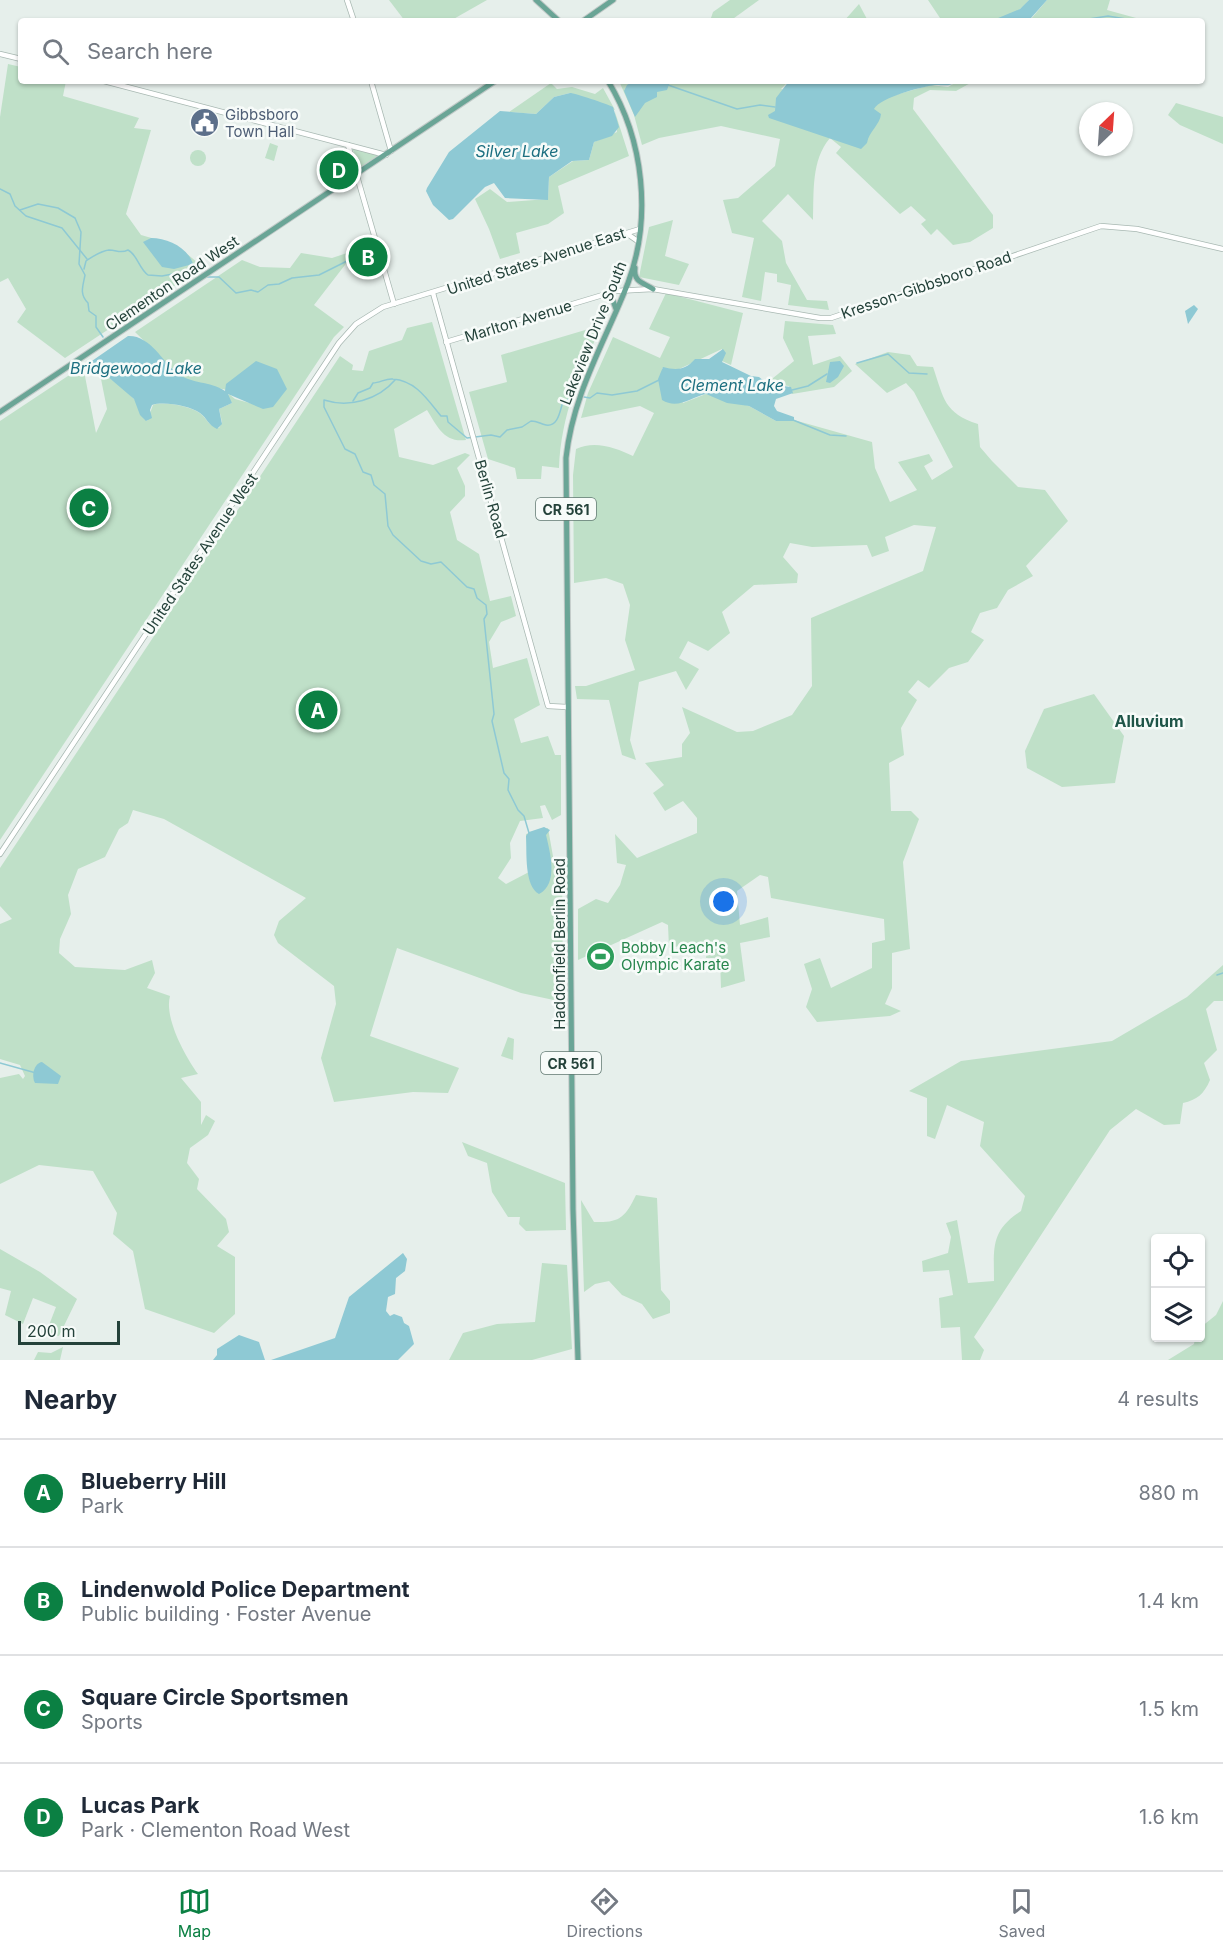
<!DOCTYPE html>
<html lang="en">
<head>
<meta charset="utf-8">
<style>
	body { margin:0; font-family:Inter,sans-serif; background:#f6f6f7; color:#1f2937 }
	.controls { position:absolute; right:18px; bottom:18px; display:grid; overflow:hidden; border-radius:6px; box-shadow:0 2px 4px #0004 }
	.controls button { width:54px; height:54px; display:grid; place-items:center; padding:0; border:0; border-bottom:2px solid #e0e1e3; background:#fff; color:#1f2937; font:30px sans-serif }
	.compass { position:absolute; left:1079px; top:102px; width:54px; height:54px; border-radius:50%; background:#fff; box-shadow:0 2px 4px #0004; rotate:25deg }
	.scale { position:absolute; left:18px; bottom:15px; width:102px; box-sizing:border-box; padding-left:6px; border:3px solid #24423a; border-top:0; font-size:16px; line-height:21px; white-space:nowrap; color:#24423a; -webkit-text-stroke:4px #f7fbf9; paint-order:stroke }
	.you { position:absolute; left:724px; top:902px; width:21px; height:21px; margin:-15px; border:4px solid #fff; border-radius:50%; background:#1a73e8; box-shadow:0 0 0 9px #1a73e833 }
	.badge { display:grid; place-items:center; width:39px; height:39px; border-radius:50%; background:#0b8043; color:#fff; font-size:20px; font-weight:700 }
	.pin { position:absolute; translate:-50% -50%; border:3px solid #fff; box-shadow:0 2px 6px #0006 }
	.list { margin:0; padding:0; list-style:none }
	h2 { display:flex; justify-content:space-between; align-items:center; height:78px; margin:0; padding:0 24px; font-size:26px }
	h2 small { font-size:20px; font-weight:400; color:#747a83 }
	.list li { display:grid; grid-template-columns:39px 1fr auto; gap:18px; align-items:center; box-sizing:border-box; height:108px; padding:0 24px; border-top:2px solid #e0e1e3 }
	.list b { display:block; font-size:22px; white-space:nowrap }
	.list p { margin:0; font-size:20px; white-space:nowrap; color:#747a83 }
	.list em { font-size:20px; font-style:normal; color:#747a83 }
	.icon { flex:none; width:33px; height:33px; fill:none; stroke:currentColor; stroke-width:2; stroke-linecap:round; stroke-linejoin:round }
	.map { position:relative; flex:none; width:1223px; height:1360px; overflow:hidden }
	.search { position:absolute; background:#fff; box-shadow:0 2px 4px #0004; left:18px; right:18px; top:18px; height:66px; display:flex; align-items:center; gap:15px; box-sizing:border-box; padding:0 21px; border-radius:6px; color:#747a83; font-size:22px }
	.sheet { height:510px; background:#fff }
	nav { display:flex; justify-content:space-around; align-items:center; box-sizing:border-box; height:84px; border-top:2px solid #e0e1e3; background:#fff; font-size:16px; color:#747a83 }
	nav a { display:grid; justify-items:center; gap:3px }
	nav .on { color:#0b8043 }
	.map>svg:first-child { display:block }
	.green { fill:#bfe0c8 }
	.water { fill:#8ec9d4 }
	.lines { fill:none; stroke-linecap:round; stroke-linejoin:round }
	.stream { stroke:#8ec9d4; stroke-width:1.5 }
	.minor-casing { stroke:#a8b8b2; stroke-width:6 }
	.major-casing { stroke:#c2cac8; stroke-width:7 }
	.minor { stroke:#fff; stroke-width:4.5 }
	.major { stroke:#6aa596; stroke-width:5 }
	.labels { text-anchor:middle; dominant-baseline:central; stroke-width:5; stroke-linejoin:round; paint-order:stroke }
	.shield { fill:#f7fbf9; stroke:#637a73; stroke-width:1.5 }
	.shield-label { font-size:14px; font-weight:bold; fill:#24423a }
	.service-label { font-size:15px; fill:#4e5e75; stroke:#f7fbf9; text-anchor:start }
	.street-label { font-size:15px; fill:#24423a; stroke:#f7fbf9 }
	.leisure-label { font-size:15px; fill:#27864d; stroke:#f7fbf9; text-anchor:start }
	.water-label { font-size:16px; font-style:italic; fill:#1c6f80; stroke:#f7fbf9 }
	.neighbourhood-label { font-size:16px; font-weight:bold; fill:#1f5548; stroke:#f7fbf9 }
</style>
</head>
<body>
<div class="map">
<svg width="1223" height="1360" viewBox="0 0 1223 1360">
	<rect width="100%" height="100%" fill="#e6efeb"/>
	<g class="green">
		<polygon points="389,0 487,0 450,21 405,21"/>
		<polygon points="730,0 759,0 730,21 710,21 713,12"/>
		<path d="M928 0H1029C1008 27 972 21 942 21Z"/>
		<polygon points="1047,0 1110,0 1107,10 1147,21 1031,19"/>
		<polygon points="859,4 868,21 844,21"/>
		<polygon points="8,64 21,67 21,81 66,81 63,96 139,118 134,128 151,130 126,214 141,235 176,245 203,267 65,358 17,322 26,309 8,278 0,282 0,117"/>
		<path d="M619 81H789L781 89 873 108 884 98 931 85 948 87 958 81H974L956 91 930 90 914 98 913 109 993 215V228L970 242 953 245 937 229 931 235 921 224 926 220 911 206 900 214 836 153 841 147 830 138C811 160 814 193 813 220L788 194 762 221 782 241 786 263 807 300 827 301 829 310 788 305 791 285 777 282V274L765 272 761 301 742 297 754 238 732 233 723 200 738 198 775 166 780 139 721 126 659 138 642 145 634 115Z"/>
		<polygon points="551,83 557,89 572,87 595,94 603,88 615,110 570,93 554,97 536,114 509,112"/>
		<polygon points="1176,103 1223,117 1223,144 1180,125 1168,115"/>
		<polygon points="615,112 629,156 558,186 564,213 548,224 516,233 520,253 500,259 489,229 475,199 490,189 507,202 548,199 549,177 573,161 589,160 594,142 617,132"/>
		<polygon points="270,143 278,146 274,161 265,158"/>
		<polygon points="352,147 377,155 377,156 359,168"/>
		<circle cx="198" cy="158" r="8"/>
		<polygon points="326,157 351,164 352,171 335,182 324,166"/>
		<polygon points="673,220 665,256 689,264 679,285 639,277 649,227"/>
		<path d="M359 249 365 254 354 265 348 261 314 305 344 327 334 337 0 840V421L83 366 96 433 107 409 100 374C110 376 128 392 135 400 141 407 138 415 147 421L153 405C163 401 191 406 201 414 208 420 208 426 219 428L222 422 219 409 232 403 227 396 229 394 235 399 268 408 227 390 190 382 178 374 135 332 242 260 260 267 290 268 301 253 332 258Z"/>
		<path d="M666 293 743 313 731 365 722 361V349L677 370 662 368 683 403 706 394 749 406 776 421 794 420 872 442 875 468 890 502 917 490 898 462 929 454 933 461 924 466 932 480 953 467 914 392 906 383 887 393 855 364 888 352 910 355 917 366 933 367C944 399 944 413 978 424L980 447 992 461 1018 487 1045 490 1068 521 1026 566 1033 576 1008 590 997 608 980 613 971 632 984 640 968 662 949 668 929 688 918 680 908 692 917 700 901 728 904 755 889 763 891 811H911L919 819 903 862 910 949 892 953V988L885 1004 901 1011 890 1016 817 1022 806 1007 812 989 804 964 820 958 831 988 872 968V943L885 940 884 919 771 898 768 877 760 875 737 891 740 925 768 917 770 937 740 943 745 981 721 988 720 958H706L708 941 669 948 668 925 662 922 578 960V909L596 899 608 903 620 885 626 865 617 863 615 834 637 858 697 833V818L683 801 665 811 653 793 664 785 645 763 682 757V744L690 733 682 707 737 732 753 731 792 715 812 686 811 618 923 571 936 527 914 525 885 537 889 551 872 557 867 545 812 547 790 543 783 557 798 574 797 583 754 585 722 612 730 633 708 651 688 641 679 658 699 669 686 690 676 671 639 682 630 740 636 760 622 755 609 700 577 699 575 686H586L635 670 625 640 630 605 623 584 606 578 574 583 573 475 576 449C595 440 616 448 633 456L654 413 640 406 581 418 588 393 613 337 660 358 670 337 649 329Z"/>
		<polygon points="785,321 833,325 836,334 808,336 813,365 840,356 852,371 834,387 792,394 789,386 767,383 794,361 783,338"/>
		<path d="M432 322 466 440C444 443 437 426 427 410L394 429 399 457 433 465 465 453 470 455 457 468 465 486V496L450 512 457 540 479 554 490 601 511 596 516 616 501 622 489 642 493 668 527 658 540 705 514 719 521 743 548 736 555 755H561V815L552 820 545 805 540 806 543 818 520 821 510 843 511 858 498 878 506 884 529 872 526 834 548 828 554 862H562L563 1002 521 993 397 948 370 1036 459 1068 448 1093 413 1092 334 1102 321 1058 336 1004 334 986 278 943 274 935 279 921 306 898 164 819 133 810 128 823 119 829 105 857 78 869 68 895 71 914 60 939 59 953 75 967 125 970 152 960 155 973 147 988 170 996C164 1018 185 1056 198 1074L181 1078 201 1102V1125L206 1115 215 1121 208 1135 190 1148 187 1163 199 1179 197 1189 226 1219 229 1232 217 1246 235 1257V1314L214 1333 145 1309 133 1251 113 1234 117 1213 93 1171 39 1165 0 1184V1078L19 1074 23 1079 25 1076 20 1065 0 1059V924L12 919 0 906V868L340 356 353 365 352 370 363 371 369 351 402 340 407 328Z"/>
		<path d="M602 325C580 372 561 415 559 468L542 466 541 479H517L515 468 488 459 469 392 507 382 501 355Z"/>
		<polygon points="1094,694 1124,736 1115,783 1062,787 1027,768 1025,751 1044,709"/>
		<path d="M1223 965V1001H1214L1206 1009 1217 1050 1204 1063 1210 1080C1204 1094 1197 1100 1183 1103L1180 1124 1164 1125 1136 1109 1110 1130 974 1337 984 1350 980 1360H962L960 1327 941 1328 939 1298 953 1295 949 1270 923 1272 922 1261 948 1253 951 1237 946 1223 957 1220 968 1283 994 1281C994 1248 990 1231 1021 1211L1025 1196 980 1146 984 1122 947 1105 935 1139 927 1136V1098L909 1091 961 1061 1112 1041 1187 997Z"/>
		<polygon points="508,1037 514,1039 513,1060 501,1056"/>
		<polygon points="462,1142 565,1183 566,1230 526,1231 519,1224 520,1217 508,1217 492,1192 487,1163 468,1156"/>
		<path d="M636 1195 657 1198 661 1290 670 1301V1313L653 1319 642 1304 622 1295 609 1281 595 1284 584 1292 581 1200 594 1222C619 1223 625 1218 636 1195Z"/>
		<polygon points="0,1249 40,1272 77,1299 59,1336 46,1333 56,1307 33,1298 23,1324 5,1315 11,1291 0,1288"/>
		<polygon points="542,1263 567,1265 572,1349 532,1360 449,1360 463,1333 497,1324 535,1322"/>
		<polygon points="1223,1301 1223,1360 1168,1360 1194,1344 1195,1338 1200,1338 1201,1327 1216,1315"/>
		<polygon points="63,1347 60,1360 34,1360 38,1352 51,1353"/>
	</g>
	<g class="water">
		<polygon points="1029,0 1047,0 1031,18 1046,21 991,21 1020,9"/>
		<polygon points="634,81 670,82 667,90 657,92 657,97 645,103 635,117 624,91 627,85"/>
		<path d="M789 81H958C948 87 946 85 935 85 921 87 881 97 874 109L881 114C880 125 869 131 867 143L861 149 769 118 768 115 775 111 776 98Z"/>
		<path d="M570 93C575 93 607 104 613 107L619 127 612 136 594 142 589 160 572 161 549 177 548 200 505 198 494 183 485 187 453 219 449 220 433 205 426 191 427 188 449 152 500 111 536 114 554 97Z"/>
		<path d="M151 238C168 238 188 248 193 264L174 269 162 267 143 242Z"/>
		<polygon points="1194,305 1198,309 1188,324 1185,311"/>
		<path d="M128 336C150 335 162 361 177 373 191 384 210 381 225 391L226 384 256 361 277 369 287 389 273 407 263 409 228 394 232 403 219 409 222 424 217 429C208 425 207 418 200 413 190 406 164 401 152 405L150 410 152 418 146 421 140 415 134 399 107 376 90 371 89 363Z"/>
		<path d="M723 349 726 353 722 362 751 376 759 377 768 384 791 387 793 393 776 399 774 406 777 411 794 417V421H776L749 406 727 403 706 394C691 397 678 410 662 400L658 379 663 367C675 370 685 371 695 359H709Z"/>
		<polygon points="840,361 844,366 838,377 830,383 826,382 830,362"/>
		<path d="M544 827 550 830 546 835C550 852 559 884 539 894 524 886 527 852 526 836L529 832Z"/>
		<path d="M42 1062 61 1076 58 1084 35 1083C31 1076 34 1063 42 1062Z"/>
		<polygon points="403,1253 407,1259 405,1271 396,1278 395,1294 388,1297 386,1311 390,1316 394,1314 402,1317 404,1323 409,1326 414,1344 398,1360 271,1360 335,1338 349,1297"/>
		<polygon points="239,1335 259,1342 265,1360 213,1360 217,1355 217,1349"/>
	</g>
	<g class="lines">
		<g class="stream">
			<polyline points="1076,21 1108,16 1132,20"/>
			<polyline points="668,85 737,109 760,105 775,107"/>
			<polyline points="0,189 10,194 15,206 26,216 62,228 87,259"/>
			<path d="M20 210 38 204 58 208 75 218 81 232 79 264 85 275C83 286 79 294 88 303L89 311 96 316V327L103 337"/>
			<polyline points="193,264 203,270"/>
			<path d="M84 269 86 261C92 257 100 251 109 250 117 250 120 254 128 250 137 254 139 269 148 275L162 276 200 269"/>
			<polyline points="207,277 219,277 236,293 251,290 258,292 268,285 279,284 292,278 319,275 351,259 372,240"/>
			<polyline points="857,363 888,354 909,373 927,374"/>
			<path d="M395 380C378 400 349 408 324 400V407L345 449 355 454 363 472 371 475 374 485 385 494 388 526 393 535 421 561 431 564 441 562 467 587 474 589 477 598 486 605 487 614 484 619 494 714 492 721 504 773 509 779 508 790 518 810 524 816 529 833"/>
			<polyline points="792,390 808,386 827,374"/>
			<polyline points="584,397 590,398 597,393 612,395 637,391 659,380"/>
			<path d="M353 401 358 393 370 388 373 383C380 383 386 378 393 379 416 381 427 399 441 416H447L448 422 467 438 491 435 500 437 507 430 522 427 531 421C538 421 540 424 546 425 559 427 560 409 563 402L571 398"/>
			<polyline points="793,420 830,435 846,436"/>
			<polyline points="1217,975 1223,973"/>
			<polyline points="0,1063 36,1073"/>
		</g>
		<defs>
			<g id="minor">
				<polyline points="347,0 354,21"/>
				<polyline points="0,54 21,59"/>
				<polyline points="104,81 386,155"/>
				<polyline points="371,81 391,151"/>
				<polyline points="348,145 394,304"/>
				<polyline points="626,233 639,242"/>
				<polyline points="433,293 548,706 567,707"/>
				<polyline points="446,342 616,291 653,289 820,318 831,318 1101,226 1137,229 1223,249"/>
				<polyline points="0,854 339,343 356,324 383,307 640,229"/>
			</g>
			<g id="major">
				<polyline points="536,0 559,21"/>
				<polyline points="583,21 613,0"/>
				<path d="M635 268C633 282 644 283 653 289"/>
				<polyline points="605,294 612,298 616,309"/>
				<polyline points="0,412 495,81"/>
				<path d="M578 1360 573 1209 566 458C573 393 605 342 628 283 652 218 644 140 608 81"/>
			</g>
		</defs>
		<use href="#minor" class="minor-casing"/>
		<use href="#major" class="major-casing"/>
		<use href="#minor" class="minor"/>
		<use href="#major" class="major"/>
	</g>
	<defs>
		<symbol id="civic-disc" viewBox="-11 -11 22 22"><circle r="9.5" fill="#5c6f8a" stroke="#f7fbf9"/><path d="M-.6-6.5H3V-4.5H.6V-3L4-1V1h2V6H-6V1h2V-1L-.6-3ZM-1.2 2.5V6h2.4V2.5Z" fill="#fff"/></symbol>
		<symbol id="stadium-disc" viewBox="-11 -11 22 22"><circle r="9.5" fill="#2e9e5b" stroke="#f7fbf9"/><path d="M0-5a6.5 5 0 1 0 0 10a6.5 5 0 1 0 0-10ZM-3.5-1.8h7v3.6h-7Z" fill="#fff"/></symbol>
	</defs>
	<g fill-rule="evenodd">
		<use href="#civic-disc" x="188" y="106" width="33" height="33"/>
		<use href="#stadium-disc" x="584" y="940" width="33" height="33"/>
	</g>
	<g class="labels">
		<g class="shield">
			<rect x="536" y="498" width="60" height="22" rx="4.5"/>
			<rect x="541" y="1052" width="60" height="22" rx="4.5"/>
		</g>
		<g class="shield-label">
			<text x="566" y="509">CR 561</text>
			<text x="571" y="1063">CR 561</text>
		</g>
		<g class="service-label">
			<text x="225" y="114">Gibbsboro<tspan x="225" dy="17">Town Hall</tspan></text>
		</g>
		<g class="street-label">
			<text transform="translate(536 261) rotate(-18)">United States Avenue East</text>
			<text transform="translate(172 283) rotate(-34)">Clementon Road West</text>
			<text transform="translate(926 285) rotate(-19)">Kresson-Gibbsboro Road</text>
			<text transform="translate(518 321) rotate(-17)">Marlton Avenue</text>
			<text transform="translate(593 333) rotate(-68)">Lakeview Drive South</text>
			<text transform="translate(491 499) rotate(74)">Berlin Road</text>
			<text transform="translate(200 554) rotate(-56)">United States Avenue West</text>
			<text transform="translate(559 944) rotate(-90)">Haddonfield Berlin Road</text>
		</g>
		<g class="leisure-label">
			<text x="621" y="947">Bobby Leach's<tspan x="621" dy="17">Olympic Karate</tspan></text>
		</g>
		<g class="water-label">
			<text x="517" y="151">Silver Lake</text>
			<text x="136" y="368">Bridgewood Lake</text>
			<text x="732" y="385">Clement Lake</text>
		</g>
		<g class="neighbourhood-label">
			<text x="1149" y="721">Alluvium</text>
		</g>
	</g>
</svg>
<div class="controls">
<button><svg class="icon" aria-label="locate" viewBox="0 0 24 24"><circle cx="12" cy="12" r="6"/><path d="M12 2v4M12 18v4M2 12h4M18 12h4"/></svg></button>
<button><svg class="icon" aria-label="layers" viewBox="0 0 24 24"><path d="M12 4l9 5-9 5-9-5zM3 14l9 5 9-5"/></svg></button>
</div>
<svg class="compass" viewBox="-18 -18 36 36"><path d="M0-13l5 13h-10z" fill="#e53935"/><path d="M0 13l5-13h-10z" fill="#747a83"/></svg>
<div class="scale">200 m</div>
<div class="you"></div>
<div class="pin badge" style="left:318px;top:710px">A</div>
<div class="pin badge" style="left:368px;top:257px">B</div>
<div class="pin badge" style="left:89px;top:508px">C</div>
<div class="pin badge" style="left:339px;top:170px">D</div>
<div class="search"><svg class="icon" aria-label="search" viewBox="0 0 24 24"><circle cx="10" cy="10" r="6"/><path d="M15 15l6 6"/></svg>Search here</div>
</div>
<section class="sheet">
<h2>Nearby<small>4 results</small></h2>
<ul class="list">
<li><span class="badge">A</span><div><b>Blueberry Hill</b><p>Park</p></div><em>880 m</em></li>
<li><span class="badge">B</span><div><b>Lindenwold Police Department</b><p>Public building · Foster Avenue</p></div><em>1.4 km</em></li>
<li><span class="badge">C</span><div><b>Square Circle Sportsmen</b><p>Sports</p></div><em>1.5 km</em></li>
<li><span class="badge">D</span><div><b>Lucas Park</b><p>Park · Clementon Road West</p></div><em>1.6 km</em></li>
</ul>
</section>
<nav>
<a class="on"><svg class="icon" aria-label="map" viewBox="0 0 24 24"><path d="M3 6l6-2 6 2 6-2v14l-6 2-6-2-6 2zM9 4v14M15 6v14"/></svg>Map</a>
<a><svg class="icon" aria-label="directions" viewBox="0 0 24 24"><path d="M12 3l9 9-9 9-9-9zM9 14v-3h6M13 9l2 2-2 2"/></svg>Directions</a>
<a><svg class="icon" aria-label="saved" viewBox="0 0 24 24"><path d="M7 4h10v16l-5-4-5 4z"/></svg>Saved</a>
</nav>
</body>
</html>
